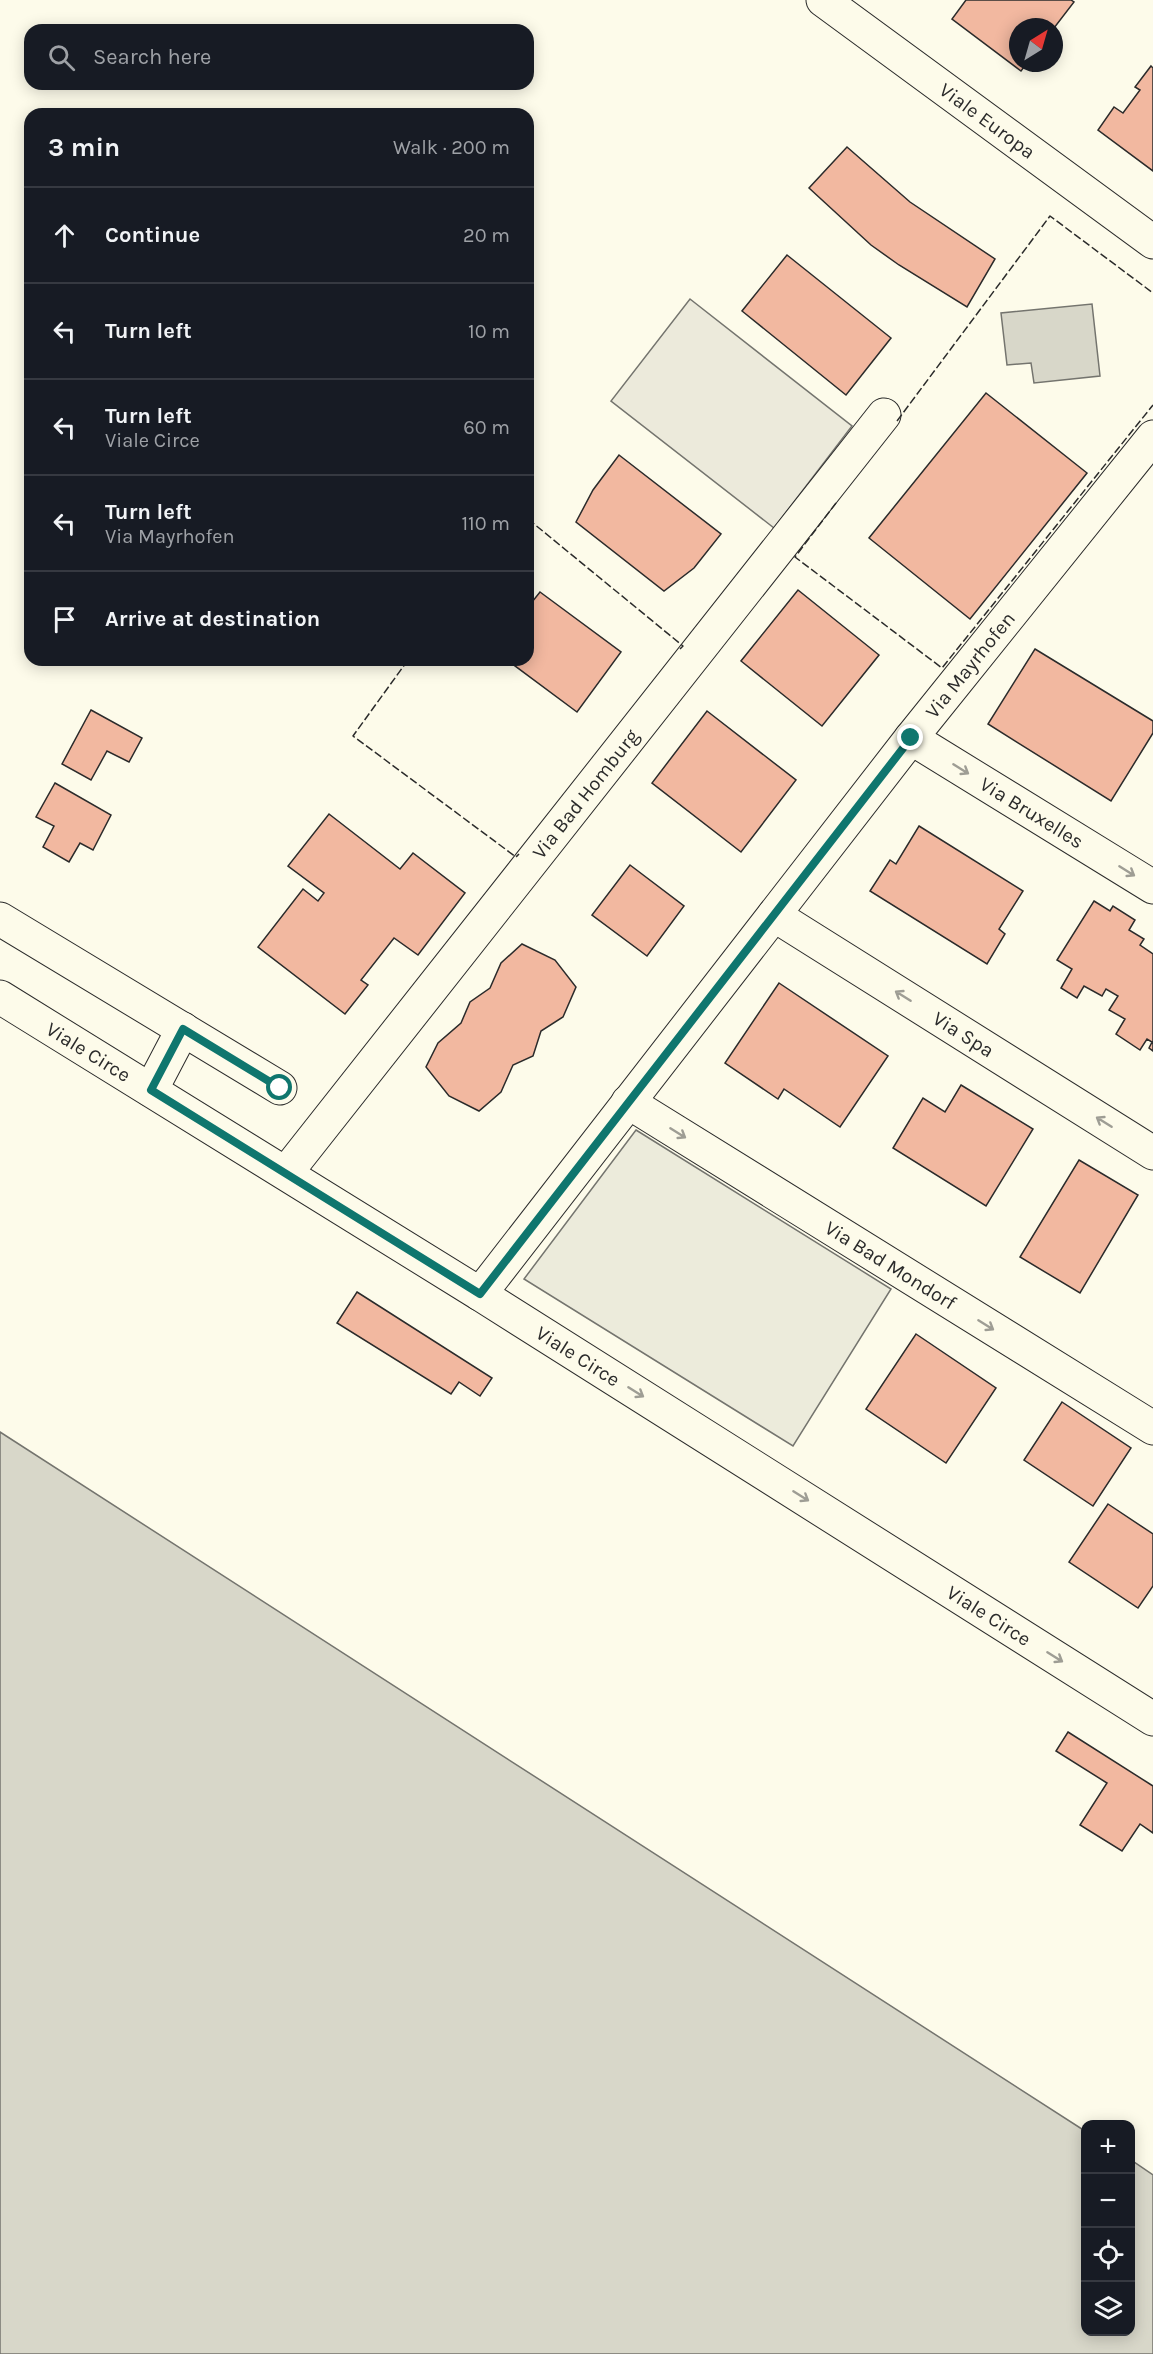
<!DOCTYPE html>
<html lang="en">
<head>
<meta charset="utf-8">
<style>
	body { margin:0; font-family:Karla,sans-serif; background:#242831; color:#f1f3f6 }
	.controls { position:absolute; right:18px; bottom:18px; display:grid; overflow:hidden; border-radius:12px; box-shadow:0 3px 15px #0003 }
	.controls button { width:54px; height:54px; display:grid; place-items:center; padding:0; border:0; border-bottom:2px solid #363941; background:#171b24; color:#f1f3f6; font:30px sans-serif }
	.compass { position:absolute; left:1009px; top:18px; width:54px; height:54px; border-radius:50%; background:#171b24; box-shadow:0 3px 15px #0003; rotate:37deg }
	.stop { position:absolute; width:18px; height:18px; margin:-14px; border:4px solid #0f766e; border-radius:50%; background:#fff }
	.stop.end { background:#0f766e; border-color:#fff; box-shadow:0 2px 6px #0008 }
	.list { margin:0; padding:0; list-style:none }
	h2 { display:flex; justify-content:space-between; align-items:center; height:78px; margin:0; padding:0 24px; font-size:26px }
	h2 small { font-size:20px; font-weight:400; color:#9ea1a6 }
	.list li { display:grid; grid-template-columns:39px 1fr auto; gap:18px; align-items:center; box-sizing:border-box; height:96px; padding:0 24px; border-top:2px solid #363941 }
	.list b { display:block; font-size:22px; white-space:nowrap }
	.list p { margin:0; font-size:20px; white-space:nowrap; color:#9ea1a6 }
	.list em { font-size:20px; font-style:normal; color:#9ea1a6 }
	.icon { flex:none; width:33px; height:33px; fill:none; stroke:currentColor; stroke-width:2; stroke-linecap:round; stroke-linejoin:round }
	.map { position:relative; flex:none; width:1153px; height:2354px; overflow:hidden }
	.search { position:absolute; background:#171b24; box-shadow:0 3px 15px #0003; left:24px; top:24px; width:510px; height:66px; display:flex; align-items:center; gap:15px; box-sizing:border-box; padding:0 21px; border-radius:18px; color:#9ea1a6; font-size:22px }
	.panel { position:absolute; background:#171b24; box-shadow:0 3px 15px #0003; left:24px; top:108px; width:510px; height:558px; border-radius:18px }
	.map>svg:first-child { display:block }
	.green { fill:#ecebdb; stroke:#74746e; stroke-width:1.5 }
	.parking { fill:#eceadb; stroke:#74746e; stroke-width:1.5 }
	.water { fill:#d8d7c9; stroke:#74746e; stroke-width:1.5 }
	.building { fill:#f2b8a0; stroke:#2b2b2b; stroke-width:1.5 }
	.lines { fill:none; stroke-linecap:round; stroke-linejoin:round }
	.minor-casing { stroke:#2b2b2b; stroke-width:35 }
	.tertiary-casing { stroke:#2b2b2b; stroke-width:35 }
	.minor { stroke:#fdfbea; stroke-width:33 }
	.tertiary { stroke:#fdfbea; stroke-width:33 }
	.fence { stroke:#2b2b2b; stroke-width:1.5; stroke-dasharray:8 3; stroke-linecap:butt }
	.oneway { stroke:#9e9d94 }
	.route { stroke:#0f766e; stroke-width:8 }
	.labels { text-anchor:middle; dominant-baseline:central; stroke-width:4.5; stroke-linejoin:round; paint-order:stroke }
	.street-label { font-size:20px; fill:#2b2b2b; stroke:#fdfbea }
</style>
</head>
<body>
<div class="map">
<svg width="1153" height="2354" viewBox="0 0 1153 2354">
	<rect width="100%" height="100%" fill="#fdfbea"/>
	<polygon class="green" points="636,1130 891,1289 793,1446 524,1279"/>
	<polygon class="parking" points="690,299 852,426 774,528 611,401"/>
	<g class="water">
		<polygon points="1092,304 1100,376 1034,383 1031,363 1007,365 1001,313"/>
		<polygon points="0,1432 1085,2131 1086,2332 1130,2332 1131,2160 1153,2175 1153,2354 0,2354"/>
	</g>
	<g class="building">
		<polygon points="966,0 1071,0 1074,2 1054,28 1018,27 1018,63 1027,63 1021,71 952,19"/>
		<polygon points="1151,66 1153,68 1153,171 1098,130 1114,107 1123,113 1140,90 1135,87"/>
		<polygon points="847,147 910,202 995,259 967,307 899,265 871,245 809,188"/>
		<polygon points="787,255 891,338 846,395 742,311"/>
		<polygon points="986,393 1087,473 970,619 869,538"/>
		<polygon points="619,455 721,534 694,568 664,591 576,522 593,490"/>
		<polygon points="798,590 879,655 822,726 741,661"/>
		<polygon points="540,592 621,652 577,712 507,660 528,660 528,607"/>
		<polygon points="1035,649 1153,721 1153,733 1111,801 988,724"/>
		<polygon points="91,710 142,738 129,762 107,751 91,780 62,764"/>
		<polygon points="707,711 796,780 741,852 652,783"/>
		<polygon points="55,783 111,815 93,850 80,843 69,862 43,847 54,826 36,817"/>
		<polygon points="329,814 400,869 413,853 465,893 418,955 394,938 361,980 368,985 345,1014 258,947 303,889 318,901 324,893 288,866"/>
		<polygon points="919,826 1023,891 999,929 1005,934 987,964 870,891 890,860 896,864"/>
		<polygon points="630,865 684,906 647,956 592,915"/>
		<polygon points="1094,901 1110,911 1113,906 1135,920 1129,930 1144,939 1140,945 1153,954 1153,1051 1149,1048 1152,1042 1147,1039 1140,1050 1116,1034 1125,1019 1109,1010 1118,996 1106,989 1102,996 1084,986 1077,998 1061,988 1072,969 1057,960"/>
		<polygon points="522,944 555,960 576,987 563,1017 541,1031 533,1056 513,1065 501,1092 479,1111 449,1096 426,1067 438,1043 461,1023 470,1002 490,988 501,963"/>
		<polygon points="779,983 888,1056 840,1127 784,1089 778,1099 725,1063"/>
		<polygon points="961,1085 1033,1129 986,1206 893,1148 923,1098 945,1112"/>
		<polygon points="1079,1160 1138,1195 1080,1293 1020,1257"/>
		<polygon points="357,1292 492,1378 480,1396 459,1382 451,1394 337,1323"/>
		<polygon points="916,1334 996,1388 946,1463 866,1409"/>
		<polygon points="1062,1402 1131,1448 1093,1506 1024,1460"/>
		<polygon points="1108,1504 1153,1534 1153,1586 1138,1608 1069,1562"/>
		<polygon points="1068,1732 1153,1786 1153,1833 1140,1824 1122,1851 1080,1825 1107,1783 1056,1751"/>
	</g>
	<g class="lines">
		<defs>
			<g id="minor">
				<path id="s1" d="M823 0 1153 242"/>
				<path id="s2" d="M911 738 1153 887"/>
				<path id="s3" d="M774 915 1153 1153"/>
				<polyline points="0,919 280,1088"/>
				<path id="s4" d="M0 997 480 1294 911 738 1153 437"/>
				<polyline points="151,1090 183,1029"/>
				<path id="s5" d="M628 1102 1153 1428"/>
				<path id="s6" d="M286 1173 884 415"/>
			</g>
			<g id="tertiary">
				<path id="s7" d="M480 1294 1153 1719"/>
			</g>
		</defs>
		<use href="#minor" class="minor-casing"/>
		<use href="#tertiary" class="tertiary-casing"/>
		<use href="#minor" class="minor"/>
		<use href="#tertiary" class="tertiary"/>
		<g class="fence">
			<polyline points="897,421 1050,216 1153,293"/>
			<polyline points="836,503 795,557 942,668 1153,405"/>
			<polyline points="528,519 683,646 680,649"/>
			<polyline points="408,660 353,736 516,857 519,854"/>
		</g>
	</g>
	<defs><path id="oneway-shaft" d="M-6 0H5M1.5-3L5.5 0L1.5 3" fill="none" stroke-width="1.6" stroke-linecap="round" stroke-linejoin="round" transform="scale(1.5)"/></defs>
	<g class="oneway">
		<use href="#oneway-shaft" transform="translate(961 769) rotate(32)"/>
		<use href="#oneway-shaft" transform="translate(1127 871) rotate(32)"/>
		<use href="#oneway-shaft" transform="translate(903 996) rotate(-148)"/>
		<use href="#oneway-shaft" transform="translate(1104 1122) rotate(-148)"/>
		<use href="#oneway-shaft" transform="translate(678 1133) rotate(32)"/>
		<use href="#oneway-shaft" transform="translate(986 1325) rotate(32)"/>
		<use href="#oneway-shaft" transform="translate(636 1392) rotate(32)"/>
		<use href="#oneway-shaft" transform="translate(801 1496) rotate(32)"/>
		<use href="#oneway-shaft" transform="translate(1055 1657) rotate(32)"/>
	</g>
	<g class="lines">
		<polyline class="route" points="280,1088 183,1029 151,1090 480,1294 911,738"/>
	</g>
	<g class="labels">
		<g class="street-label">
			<text stroke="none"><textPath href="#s1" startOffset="204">Viale Europa</textPath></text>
			<text stroke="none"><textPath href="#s4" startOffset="1362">Via Mayrhofen</textPath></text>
			<text stroke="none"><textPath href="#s6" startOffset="483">Via Bad Homburg</textPath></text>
			<text stroke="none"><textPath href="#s2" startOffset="142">Via Bruxelles</textPath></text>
			<text stroke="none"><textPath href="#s3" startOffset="224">Via Spa</textPath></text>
			<text stroke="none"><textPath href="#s4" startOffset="104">Viale Circe</textPath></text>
			<text stroke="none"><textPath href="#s5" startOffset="309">Via Bad Mondorf</textPath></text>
			<text stroke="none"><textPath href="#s7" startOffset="116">Viale Circe</textPath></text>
			<text stroke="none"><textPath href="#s7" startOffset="602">Viale Circe</textPath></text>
		</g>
	</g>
</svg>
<div class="controls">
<button>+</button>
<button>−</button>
<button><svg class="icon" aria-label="locate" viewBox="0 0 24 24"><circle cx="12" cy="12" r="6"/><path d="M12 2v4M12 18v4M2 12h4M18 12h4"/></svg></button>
<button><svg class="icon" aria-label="layers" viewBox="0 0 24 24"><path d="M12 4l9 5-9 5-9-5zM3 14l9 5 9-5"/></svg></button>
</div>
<svg class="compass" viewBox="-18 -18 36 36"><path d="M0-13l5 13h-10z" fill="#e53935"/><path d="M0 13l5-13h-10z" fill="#9ea1a6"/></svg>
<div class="stop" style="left:280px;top:1088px"></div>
<div class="stop end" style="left:911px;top:738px"></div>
<div class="search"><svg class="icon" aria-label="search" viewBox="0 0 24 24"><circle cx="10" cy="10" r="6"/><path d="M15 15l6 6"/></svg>Search here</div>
<section class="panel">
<h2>3 min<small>Walk · 200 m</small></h2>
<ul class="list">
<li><svg class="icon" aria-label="ahead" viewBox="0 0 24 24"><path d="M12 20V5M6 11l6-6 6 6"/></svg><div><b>Continue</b></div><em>20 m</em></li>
<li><svg class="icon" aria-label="left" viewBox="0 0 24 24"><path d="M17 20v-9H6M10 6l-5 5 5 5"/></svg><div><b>Turn left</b></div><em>10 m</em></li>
<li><svg class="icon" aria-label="left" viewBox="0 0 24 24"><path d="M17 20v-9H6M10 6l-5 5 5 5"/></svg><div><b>Turn left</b><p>Viale Circe</p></div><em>60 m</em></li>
<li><svg class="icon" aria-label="left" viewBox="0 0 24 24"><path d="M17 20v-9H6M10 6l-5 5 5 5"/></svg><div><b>Turn left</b><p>Via Mayrhofen</p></div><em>110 m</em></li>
<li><svg class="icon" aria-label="arrive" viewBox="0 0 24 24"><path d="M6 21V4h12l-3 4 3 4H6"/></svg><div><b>Arrive at destination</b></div></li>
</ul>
</section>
</div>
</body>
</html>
